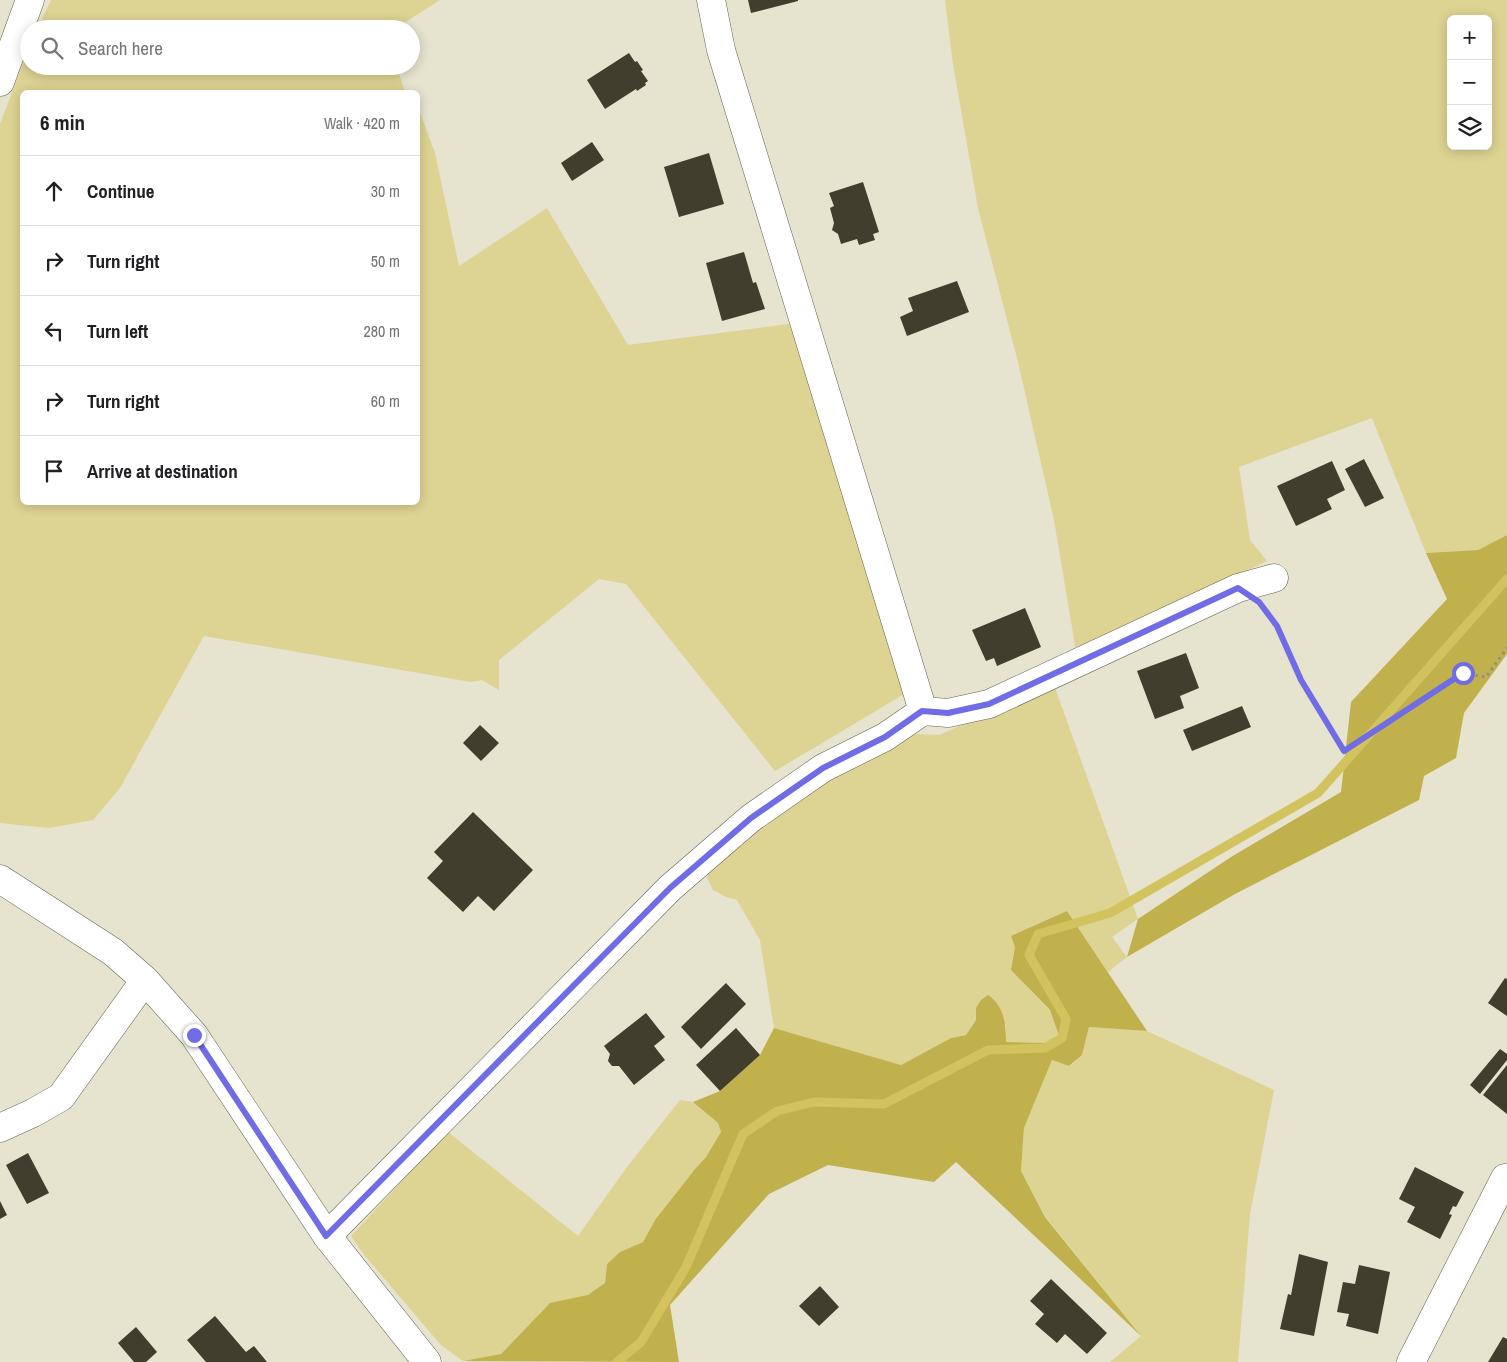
<!DOCTYPE html>
<html lang="en">
<head>
<meta charset="utf-8">
<style>
	body { margin:0; font-family:"Archivo Narrow",sans-serif; background:#f6f6f6; color:#202124 }
	.controls { position:absolute; right:15px; top:15px; display:grid; overflow:hidden; border-radius:8px; box-shadow:0 2px 12px #0003 }
	.controls button { width:45px; height:45px; display:grid; place-items:center; padding:0; border:0; border-bottom:1px solid #e0e0e0; background:#fff; color:#202124; font:25px sans-serif }
	.stop { position:absolute; width:15px; height:15px; margin:-11px; border:4px solid #6f6ce6; border-radius:50%; background:#fff }
	.stop.end { background:#6f6ce6; border-color:#fff; box-shadow:0 1px 5px #0008 }
	.list { margin:0; padding:0; list-style:none }
	h2 { display:flex; justify-content:space-between; align-items:center; height:65px; margin:0; padding:0 20px; font-size:21px }
	h2 small { font-size:16px; font-weight:400; color:#757577 }
	.list li { display:grid; grid-template-columns:32px 1fr auto; gap:15px; align-items:center; box-sizing:border-box; height:70px; padding:0 20px; border-top:1px solid #e0e0e0 }
	.list b { display:block; font-size:19px; white-space:nowrap }
	.list em { font-size:16px; font-style:normal; color:#757577 }
	.icon { flex:none; width:28px; height:28px; fill:none; stroke:currentColor; stroke-width:2; stroke-linecap:round; stroke-linejoin:round }
	.map { position:relative; flex:none; width:1507px; height:1362px; overflow:hidden }
	.search { position:absolute; background:#fff; box-shadow:0 2px 12px #0003; left:20px; top:20px; width:400px; height:55px; display:flex; align-items:center; gap:12px; box-sizing:border-box; padding:0 18px; border-radius:28px; color:#757577; font-size:19px }
	.panel { position:absolute; background:#fff; box-shadow:0 2px 12px #0003; left:20px; top:90px; width:400px; height:415px; border-radius:8px }
	.map>svg:first-child { display:block }
	.green { fill:#ddd392; fill-rule:evenodd }
	.forest { fill:#c1b14d }
	.lines { fill:none; stroke-linecap:round; stroke-linejoin:round }
	.stream { stroke:#d2c35f; stroke-width:9 }
	.building { fill:#413e2e }
	.minor-casing { stroke:#646251; stroke-width:29 }
	.path { stroke:#918f80; stroke-width:3; stroke-dasharray:2.5 4; stroke-linecap:butt }
	.minor { stroke:#fff; stroke-width:28 }
	.route { stroke:#6f6ce6; stroke-width:6 }
</style>
</head>
<body>
<div class="map">
<svg width="1507" height="1362" viewBox="0 0 1507 1362">
	<rect width="100%" height="100%" fill="#e6e3cf"/>
	<g class="green">
		<polygon points="51,0 440,0 401,25 400,29 37,29"/>
		<path d="M945 0H1507V535L1478 550 1426 553 1372 418 1239 467 1250 540 1267 561 1076 651 1054 520 1018 362 978 208 953 64ZM1451 19H1488V146H1451Z"/>
		<polygon points="29,48 29,66 399,66 398,71 405,92 22,92 22,502 418,502 418,108 419,110 435,153 459,266 547,208 628,345 796,323 906,693 775,771 626,584 599,579 499,660 499,690 482,680 471,682 204,636 120,788 93,820 49,828 0,823 0,124"/>
		<polygon points="1054,685 1138,919 1112,937 1127,957 1108,972 1067,911 1015,947 1011,970 1050,1011 1059,1036 1048,1043 1006,1042 1006,1025 976,1008 976,1020 966,1035 951,1038 901,1065 774,1028 760,940 737,900 726,897 713,890 707,878 710,869 790,801 902,737 917,734 939,735"/>
		<polygon points="1089,1027 1147,1031 1274,1090 1250,1214 1238,1362 1110,1362 1141,1336 1045,1216 1021,1171 1024,1128 1052,1060 1070,1066 1082,1055"/>
		<polygon points="680,1100 693,1102 718,1123 721,1132 706,1157 695,1169 655,1220 643,1242 620,1252 607,1264 605,1283 588,1296 550,1303 501,1354 463,1361 441,1345 365,1256 351,1236 448,1132 578,1236 627,1167"/>
	</g>
	<g class="forest">
		<polygon points="1507,535 1507,654 1464,713 1456,758 1424,776 1419,800 1235,894 1127,957 1138,919 1231,857 1341,792 1351,702 1447,599 1426,553 1478,550"/>
		<path d="M1067 911 1147 1031 1089 1027 1082 1055 1069 1066 1052 1060 1024 1128 1021 1171 1045 1217 1141 1336 956 1162 934 1182 828 1165 769 1194 670 1305 679 1362 463 1361 501 1354 550 1303 588 1295 605 1283 607 1264 620 1252 643 1242 655 1220 695 1169 706 1157 721 1132 718 1123 693 1102 720 1091 760 1055 774 1028 901 1065 951 1038 966 1035 976 1020V1008L981 1000 988 995C1004 1006 1006 1023 1006 1042L1048 1043 1059 1036 1050 1010 1011 970 1015 947 1011 936Z"/>
	</g>
	<g class="lines">
		<polyline class="stream" points="617,1362 641,1342 686,1267 743,1134 777,1111 814,1102 884,1104 988,1050 1045,1048 1062,1038 1066,1019 1029,955 1038,934 1110,913 1318,793 1507,579"/>
	</g>
	<g class="building">
		<polygon points="748,0 798,0 798,1 751,13"/>
		<polygon points="629,53 635,62 637,61 643,70 641,71 648,81 645,83 646,85 637,91 636,89 605,109 587,80"/>
		<polygon points="592,142 604,160 572,181 561,163"/>
		<polygon points="709,153 724,204 679,217 664,167"/>
		<polygon points="863,182 879,232 873,234 875,240 859,245 857,239 841,244 838,234 832,230 834,223 830,208 834,206 829,193"/>
		<polygon points="744,252 753,283 756,282 765,309 722,321 706,263"/>
		<polygon points="957,281 969,312 907,336 900,317 913,311 908,298"/>
		<polygon points="1364,459 1384,498 1365,507 1345,469"/>
		<polygon points="1332,461 1345,490 1327,499 1332,509 1296,526 1277,486"/>
		<polygon points="1025,608 1041,647 997,666 994,658 986,661 972,630"/>
		<polygon points="1186,653 1199,688 1180,696 1184,708 1155,719 1137,671"/>
		<polygon points="1242,706 1251,727 1192,751 1183,730"/>
		<polygon points="480,725 499,743 481,761 463,743"/>
		<polygon points="473,812 533,870 494,911 478,896 463,912 427,878 443,861 434,852"/>
		<polygon points="1505,978 1507,979 1507,1016 1488,1003"/>
		<polygon points="726,983 746,1004 701,1049 681,1027"/>
		<polygon points="646,1013 665,1037 654,1046 665,1060 634,1085 619,1066 612,1066 608,1061 610,1054 604,1046"/>
		<polygon points="736,1028 760,1055 720,1091 696,1065"/>
		<polygon points="1500,1049 1507,1054 1507,1060 1480,1094 1470,1085"/>
		<polygon points="1507,1065 1507,1114 1483,1095"/>
		<polygon points="28,1153 49,1193 27,1204 6,1165"/>
		<polygon points="1415,1167 1464,1192 1456,1207 1453,1206 1449,1214 1452,1215 1440,1239 1407,1222 1415,1207 1399,1199"/>
		<polygon points="0,1201 7,1215 0,1219"/>
		<polygon points="1299,1254 1328,1262 1314,1336 1280,1329 1288,1294 1291,1295"/>
		<polygon points="1359,1265 1390,1272 1378,1334 1346,1326 1349,1314 1337,1312 1343,1282 1355,1284"/>
		<polygon points="1051,1279 1107,1333 1087,1354 1065,1334 1057,1343 1035,1324 1044,1314 1030,1301"/>
		<polygon points="820,1286 839,1307 819,1326 799,1306"/>
		<polygon points="215,1316 246,1352 254,1346 267,1362 206,1362 187,1340"/>
		<polygon points="136,1327 157,1352 146,1362 134,1362 118,1343"/>
		<polygon points="1503,1337 1507,1339 1507,1362 1488,1362"/>
	</g>
	<g class="lines">
		<defs>
			<g id="minor">
				<polyline points="0,82 30,0"/>
				<polyline points="923,711 948,713 989,704 1238,588 1274,578"/>
				<polyline points="0,879 113,952 145,980 194,1035 327,1236 427,1362"/>
				<polyline points="0,1128 33,1113 61,1097 145,980"/>
				<polyline points="327,1236 670,888 751,818 823,768 885,737 923,711 721,50 711,0"/>
				<polyline points="1411,1362 1505,1178"/>
			</g>
		</defs>
		<use href="#minor" class="minor-casing"/>
		<polyline class="path" points="1264,609 1277,626 1301,680 1344,751 1463,673 1486,677 1507,648"/>
		<use href="#minor" class="minor"/>
	</g>
	<g class="lines">
		<polyline class="route" points="194,1035 326,1236 670,888 751,818 823,768 885,737 922,711 948,713 989,704 1238,588 1259,602 1277,626 1301,680 1344,751 1463,673"/>
	</g>
</svg>
<div class="controls">
<button>+</button>
<button>−</button>
<button><svg class="icon" aria-label="layers" viewBox="0 0 24 24"><path d="M12 4l9 5-9 5-9-5zM3 14l9 5 9-5"/></svg></button>
</div>
<div class="stop" style="left:1463px;top:673px"></div>
<div class="stop end" style="left:194px;top:1035px"></div>
<div class="search"><svg class="icon" aria-label="search" viewBox="0 0 24 24"><circle cx="10" cy="10" r="6"/><path d="M15 15l6 6"/></svg>Search here</div>
<section class="panel">
<h2>6 min<small>Walk · 420 m</small></h2>
<ul class="list">
<li><svg class="icon" aria-label="ahead" viewBox="0 0 24 24"><path d="M12 20V5M6 11l6-6 6 6"/></svg><div><b>Continue</b></div><em>30 m</em></li>
<li><svg class="icon" aria-label="right" viewBox="0 0 24 24"><path d="M7 20v-9h11M14 6l5 5-5 5"/></svg><div><b>Turn right</b></div><em>50 m</em></li>
<li><svg class="icon" aria-label="left" viewBox="0 0 24 24"><path d="M17 20v-9H6M10 6l-5 5 5 5"/></svg><div><b>Turn left</b></div><em>280 m</em></li>
<li><svg class="icon" aria-label="right" viewBox="0 0 24 24"><path d="M7 20v-9h11M14 6l5 5-5 5"/></svg><div><b>Turn right</b></div><em>60 m</em></li>
<li><svg class="icon" aria-label="arrive" viewBox="0 0 24 24"><path d="M6 21V4h12l-3 4 3 4H6"/></svg><div><b>Arrive at destination</b></div></li>
</ul>
</section>
</div>
</body>
</html>
